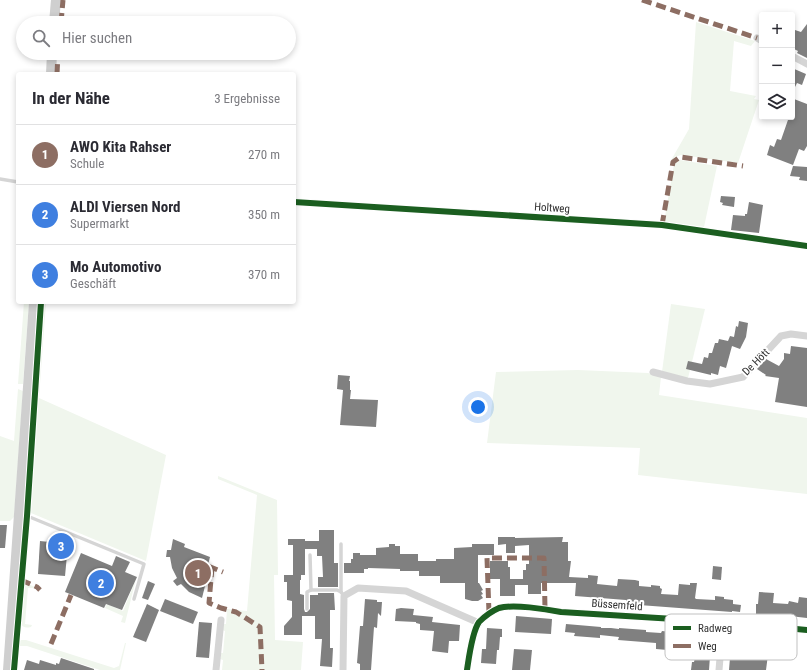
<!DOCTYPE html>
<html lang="de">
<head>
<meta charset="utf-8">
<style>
	body { margin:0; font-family:"Roboto Condensed",sans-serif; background:#f7f7f7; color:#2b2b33 }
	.controls { position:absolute; right:12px; top:12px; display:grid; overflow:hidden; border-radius:4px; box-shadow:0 2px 6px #0003 }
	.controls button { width:36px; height:36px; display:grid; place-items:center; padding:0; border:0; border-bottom:1px solid #e1e1e2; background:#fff; color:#2b2b33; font:20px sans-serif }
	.you { position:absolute; left:478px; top:407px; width:14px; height:14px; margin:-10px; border:3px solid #fff; border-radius:50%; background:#1a73e8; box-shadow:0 0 0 6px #1a73e833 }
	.badge { display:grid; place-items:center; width:26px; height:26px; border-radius:50%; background:#111827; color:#fff; font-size:13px; font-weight:700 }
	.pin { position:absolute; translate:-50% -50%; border:2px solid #fff; box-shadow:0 1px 4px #0006 }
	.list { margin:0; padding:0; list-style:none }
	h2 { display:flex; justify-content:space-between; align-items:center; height:52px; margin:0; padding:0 16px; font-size:17px }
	h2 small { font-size:13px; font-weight:400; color:#7c7c81 }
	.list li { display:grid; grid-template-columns:26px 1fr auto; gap:12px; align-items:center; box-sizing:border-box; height:60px; padding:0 16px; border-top:1px solid #e1e1e2 }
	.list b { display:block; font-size:15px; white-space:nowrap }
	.list p { margin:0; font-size:13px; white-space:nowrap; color:#7c7c81 }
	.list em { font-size:13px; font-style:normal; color:#7c7c81 }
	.icon { flex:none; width:22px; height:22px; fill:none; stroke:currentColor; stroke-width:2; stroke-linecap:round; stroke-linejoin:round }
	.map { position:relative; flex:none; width:807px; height:670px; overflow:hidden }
	.search { position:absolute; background:#fff; box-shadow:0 2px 6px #0003; left:16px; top:16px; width:280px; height:44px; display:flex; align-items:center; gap:10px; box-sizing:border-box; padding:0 14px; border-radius:22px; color:#7c7c81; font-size:15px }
	.panel { position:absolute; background:#fff; box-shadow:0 2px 6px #0003; left:16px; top:72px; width:280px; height:232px; border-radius:4px }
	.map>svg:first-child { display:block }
	.green { fill:#f0f6ed }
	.building { fill:#808080 }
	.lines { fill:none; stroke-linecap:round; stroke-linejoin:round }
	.service { stroke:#d5d5d5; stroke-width:3.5 }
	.minor { stroke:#d5d5d5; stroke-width:7 }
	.secondary { stroke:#cfcfcf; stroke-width:10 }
	.quiet { stroke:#8d6e63; stroke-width:5; stroke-dasharray:10 5; stroke-linecap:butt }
	.cycleway-casing { stroke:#fff; stroke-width:8 }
	.cycleway { stroke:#1b5e20; stroke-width:6 }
	.labels { text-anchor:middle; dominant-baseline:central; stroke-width:4; stroke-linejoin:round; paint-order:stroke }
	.street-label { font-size:11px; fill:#313131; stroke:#fff }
	.key { fill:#fff; stroke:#c1c1c1; stroke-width:1 }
	.key-label { font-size:11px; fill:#313131 }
</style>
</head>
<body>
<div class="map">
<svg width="807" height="670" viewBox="0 0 807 670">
	<rect width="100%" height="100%" fill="#fff"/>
	<g class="green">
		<polygon points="696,22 755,41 751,46 734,41 730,91 756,96 754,99 759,100 738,163 681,155 675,157 670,162 689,129"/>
		<polygon points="680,160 717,166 704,227 682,224 664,222 674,164"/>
		<polygon points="24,302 29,302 23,384 18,384"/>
		<polygon points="39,302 46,302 39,398 166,455 146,561 31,513 30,515 25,512 24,507"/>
		<polygon points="671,304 705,309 688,378 662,372"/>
		<polygon points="578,370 648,373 661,377 659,395 807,418 807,494 638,475 640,448 487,443 496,372"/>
		<polygon points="18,389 23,391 14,517 10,521 0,521 0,436 14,441"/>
		<polygon points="218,476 277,500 278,575 274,575 275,640 303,642 301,670 222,670 223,660 220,659 221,653 223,653 225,631 222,630 223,624 226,624 227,609 247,611 257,495 218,479"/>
		<polygon points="136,579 125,623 121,622 123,616 105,608 107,604 123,611"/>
		<path d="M23 582 35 587V588H28L25 624 32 625 31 627C26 628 23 628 20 623Z"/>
		<polygon points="21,640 26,640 114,668 119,666 125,643 126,643 120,670 100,670 27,646 18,646 18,643"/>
	</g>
	<g class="building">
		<polygon points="807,24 807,58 797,53 798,51 792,48 795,42 792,41 792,29 801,32"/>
		<polygon points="792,68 806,74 802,85 797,83 792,93"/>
		<polygon points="794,99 807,104 807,146 804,151 799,149 793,165 767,155 770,145 774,147 777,139 781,140 789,117 792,117 792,105"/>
		<polygon points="793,166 807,167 807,181 799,180 800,177 790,176"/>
		<polygon points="721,196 735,197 734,207 722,205 723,203 720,202"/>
		<polygon points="749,202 763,205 759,233 731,230 733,215 745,216 745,214 747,214"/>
		<polygon points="739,321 748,323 746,337 740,349 732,346 726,368 720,366 718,375 711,373 711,375 686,369 688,361 702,364 704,357 708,358 709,353 712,353 715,343 718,343 719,339 728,341 730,336 734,337 736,326 738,327"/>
		<polygon points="791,346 807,348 807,407 775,402 779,378 765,376 766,375 757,369 766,359 779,366 784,359 784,353 790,354"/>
		<polygon points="338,375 350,376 349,381 350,381 350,390 351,390 350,399 378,400 376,427 340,425 343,390 337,389"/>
		<polygon points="0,525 7,525 5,548 0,548"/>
		<polygon points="319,530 334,530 334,563 338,563 338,587 318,587 318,577 323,577 322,556 317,556 317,549 305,549 305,575 301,575 301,580 300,580 300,594 304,595 304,609 305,612 307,612 310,609 310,595 318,595 318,593 334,593 335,610 330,610 330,648 333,648 332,667 320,666 322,639 315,639 315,616 302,616 302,635 284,635 284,626 292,617 292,601 287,600 287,582 284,582 284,575 293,575 293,545 288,545 288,539 305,539 305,541 319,541"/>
		<polygon points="498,537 515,537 515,538 563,537 562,542 568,542 568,561 571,561 569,577 588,578 588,575 598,576 597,584 617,586 618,579 635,580 639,581 639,586 651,587 651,585 660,586 660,588 662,589 661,594 678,595 679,584 690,585 690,583 697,583 695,598 696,599 715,600 715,596 724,597 724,599 733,600 733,604 741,605 740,612 732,611 732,612 626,604 626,600 575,596 576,583 541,583 541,594 528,594 528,585 515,585 515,596 500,596 500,579 490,579 490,561 508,561 508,567 510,567 510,579 523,579 523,570 526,570 526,564 529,564 529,545 515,546 515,553 506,553 506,544 498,545"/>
		<polygon points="173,539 185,544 184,547 210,557 203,585 205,586 202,598 189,592 181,584 177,586 173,581 177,578 172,568 170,557 166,557 167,550 171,550"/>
		<polygon points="40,541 68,544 65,576 38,574"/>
		<polygon points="389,544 395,544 395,546 400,546 400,554 418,554 418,561 436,561 436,559 454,559 454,548 472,547 472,544 494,544 494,555 478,555 478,583 479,583 483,590 481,591 483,594 481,595 483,598 478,601 472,601 465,599 465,583 440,583 440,576 419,576 419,571 400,571 400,569 368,568 368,569 364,569 364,573 344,573 344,563 351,563 351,559 353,559 353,553 360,553 360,555 376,555 376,548 389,547"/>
		<polygon points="81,553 112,566 116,556 130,562 125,572 137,577 122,610 106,604 104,608 65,592"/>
		<polygon points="713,566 722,567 721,580 712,579"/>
		<polygon points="148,581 155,584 148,600 142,598"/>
		<polygon points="759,592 774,593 773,603 788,604 789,601 798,603 799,597 807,598 807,618 781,615 781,616 756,614 756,604 758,604"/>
		<polygon points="165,599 198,612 193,624 160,611"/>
		<polygon points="365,599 377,600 377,602 382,602 381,616 378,613 377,628 374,627 371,670 360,670 360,664 357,663 360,626 363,626"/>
		<polygon points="147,604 159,610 146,642 133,637"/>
		<polygon points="401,608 414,609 413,615 433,617 432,622 460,625 459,641 449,641 448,653 432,651 434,631 420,630 420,624 416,623 416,622 395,621 396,609"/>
		<polygon points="516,616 552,619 551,634 515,632"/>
		<polygon points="199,622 212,623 209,658 196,657"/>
		<polygon points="566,624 601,627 601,628 611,628 619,629 619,628 646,630 646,632 661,633 662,631 681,633 679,651 656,649 656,643 618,640 619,637 600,635 600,638 574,636 575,633 565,632"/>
		<polygon points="487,628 502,629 502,637 500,637 499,650 497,650 496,664 481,663 482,649 486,649"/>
		<polygon points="705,628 712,629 709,670 691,670 692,662 694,662 695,658 699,658 701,637 700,635 700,631 705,632"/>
		<polygon points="737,630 744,631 744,638 757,639 758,632 766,633 766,635 788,636 788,638 791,638 791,649 777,649 769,647 766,670 729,670 732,633 737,634"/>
		<polygon points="514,649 532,650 530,670 512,670"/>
		<polygon points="61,658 94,669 94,670 24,670 27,660 39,664 40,660 56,665 56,663 59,664"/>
	</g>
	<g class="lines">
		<g class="service">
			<polyline points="0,179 18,182"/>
			<polyline points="20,513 144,564 134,599"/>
			<polyline points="341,544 341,592"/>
			<polyline points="310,555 311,590 337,590 341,592 344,596"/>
			<polyline points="307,609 307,592 311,590"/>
		</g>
		<g class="minor">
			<polyline points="757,38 762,41"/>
			<polyline points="792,56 807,64"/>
			<polyline points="294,202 662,225 807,246"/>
			<polyline points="653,372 687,381 710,384 743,377 781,336 791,334 807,336"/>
			<polyline points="216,670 221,620"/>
			<polyline points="343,670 344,596 358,588 406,591 479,623"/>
			<path d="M467 670C469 657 472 632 479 622 484 617 492 611 499 608 513 604 546 609 561 612L723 622 807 630"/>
			<polyline points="719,670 723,622"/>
		</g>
		<g class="secondary">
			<polyline points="54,23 56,0"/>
			<polyline points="51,74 52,53"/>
			<polyline points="8,670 34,302"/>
		</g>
		<g class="quiet">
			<polyline points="642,0 757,38"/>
			<polyline points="61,23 63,0"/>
			<polyline points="57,74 58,53"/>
			<polyline points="662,225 673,162 680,157 743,166"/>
			<polyline points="208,566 223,572"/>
			<polyline points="212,567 209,603 221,608 236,612 260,627 262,670"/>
			<polyline points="21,580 37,587 40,590"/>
			<polyline points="489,613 487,558 544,558 545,609"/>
			<polyline points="51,644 71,595"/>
		</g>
		<defs>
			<g id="cycleway">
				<polyline points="294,202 662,225 807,246"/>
				<polyline points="14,670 27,516 41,302"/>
				<path d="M467 670C469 657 472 632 479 622 484 617 492 611 499 608 513 604 546 609 561 612L723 622 807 630"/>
			</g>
		</defs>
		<use href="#cycleway" class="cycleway-casing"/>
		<use href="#cycleway" class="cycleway"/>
	</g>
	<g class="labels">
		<g class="street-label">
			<text transform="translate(552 208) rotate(4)">Holtweg</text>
			<text transform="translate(756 362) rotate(-45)">De Hött</text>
			<text transform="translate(617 605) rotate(4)">Büssemfeld</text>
		</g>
	</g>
	<rect x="665" y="614" width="132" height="46" rx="6" class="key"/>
	<rect x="673" y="626" width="18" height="4" fill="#1b5e20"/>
	<rect x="673" y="644" width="18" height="4" fill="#8d6e63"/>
	<g class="key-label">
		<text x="698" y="632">Radweg</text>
		<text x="698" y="650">Weg</text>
	</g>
</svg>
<div class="controls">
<button>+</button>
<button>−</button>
<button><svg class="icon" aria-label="layers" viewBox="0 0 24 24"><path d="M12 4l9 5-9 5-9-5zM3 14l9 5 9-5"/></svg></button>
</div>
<div class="you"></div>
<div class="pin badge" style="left:198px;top:573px;background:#8d6e63">1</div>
<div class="pin badge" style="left:101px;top:583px;background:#3f7fe0">2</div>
<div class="pin badge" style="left:61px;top:546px;background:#3f7fe0">3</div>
<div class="search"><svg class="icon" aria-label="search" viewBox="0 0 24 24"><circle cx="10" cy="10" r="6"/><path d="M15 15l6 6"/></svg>Hier suchen</div>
<section class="panel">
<h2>In der Nähe<small>3 Ergebnisse</small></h2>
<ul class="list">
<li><span class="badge" style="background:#8d6e63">1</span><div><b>AWO Kita Rahser</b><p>Schule</p></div><em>270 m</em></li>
<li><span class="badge" style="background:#3f7fe0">2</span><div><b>ALDI Viersen Nord</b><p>Supermarkt</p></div><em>350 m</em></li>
<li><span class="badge" style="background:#3f7fe0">3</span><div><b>Mo Automotivo</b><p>Geschäft</p></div><em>370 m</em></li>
</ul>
</section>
</div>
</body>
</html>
